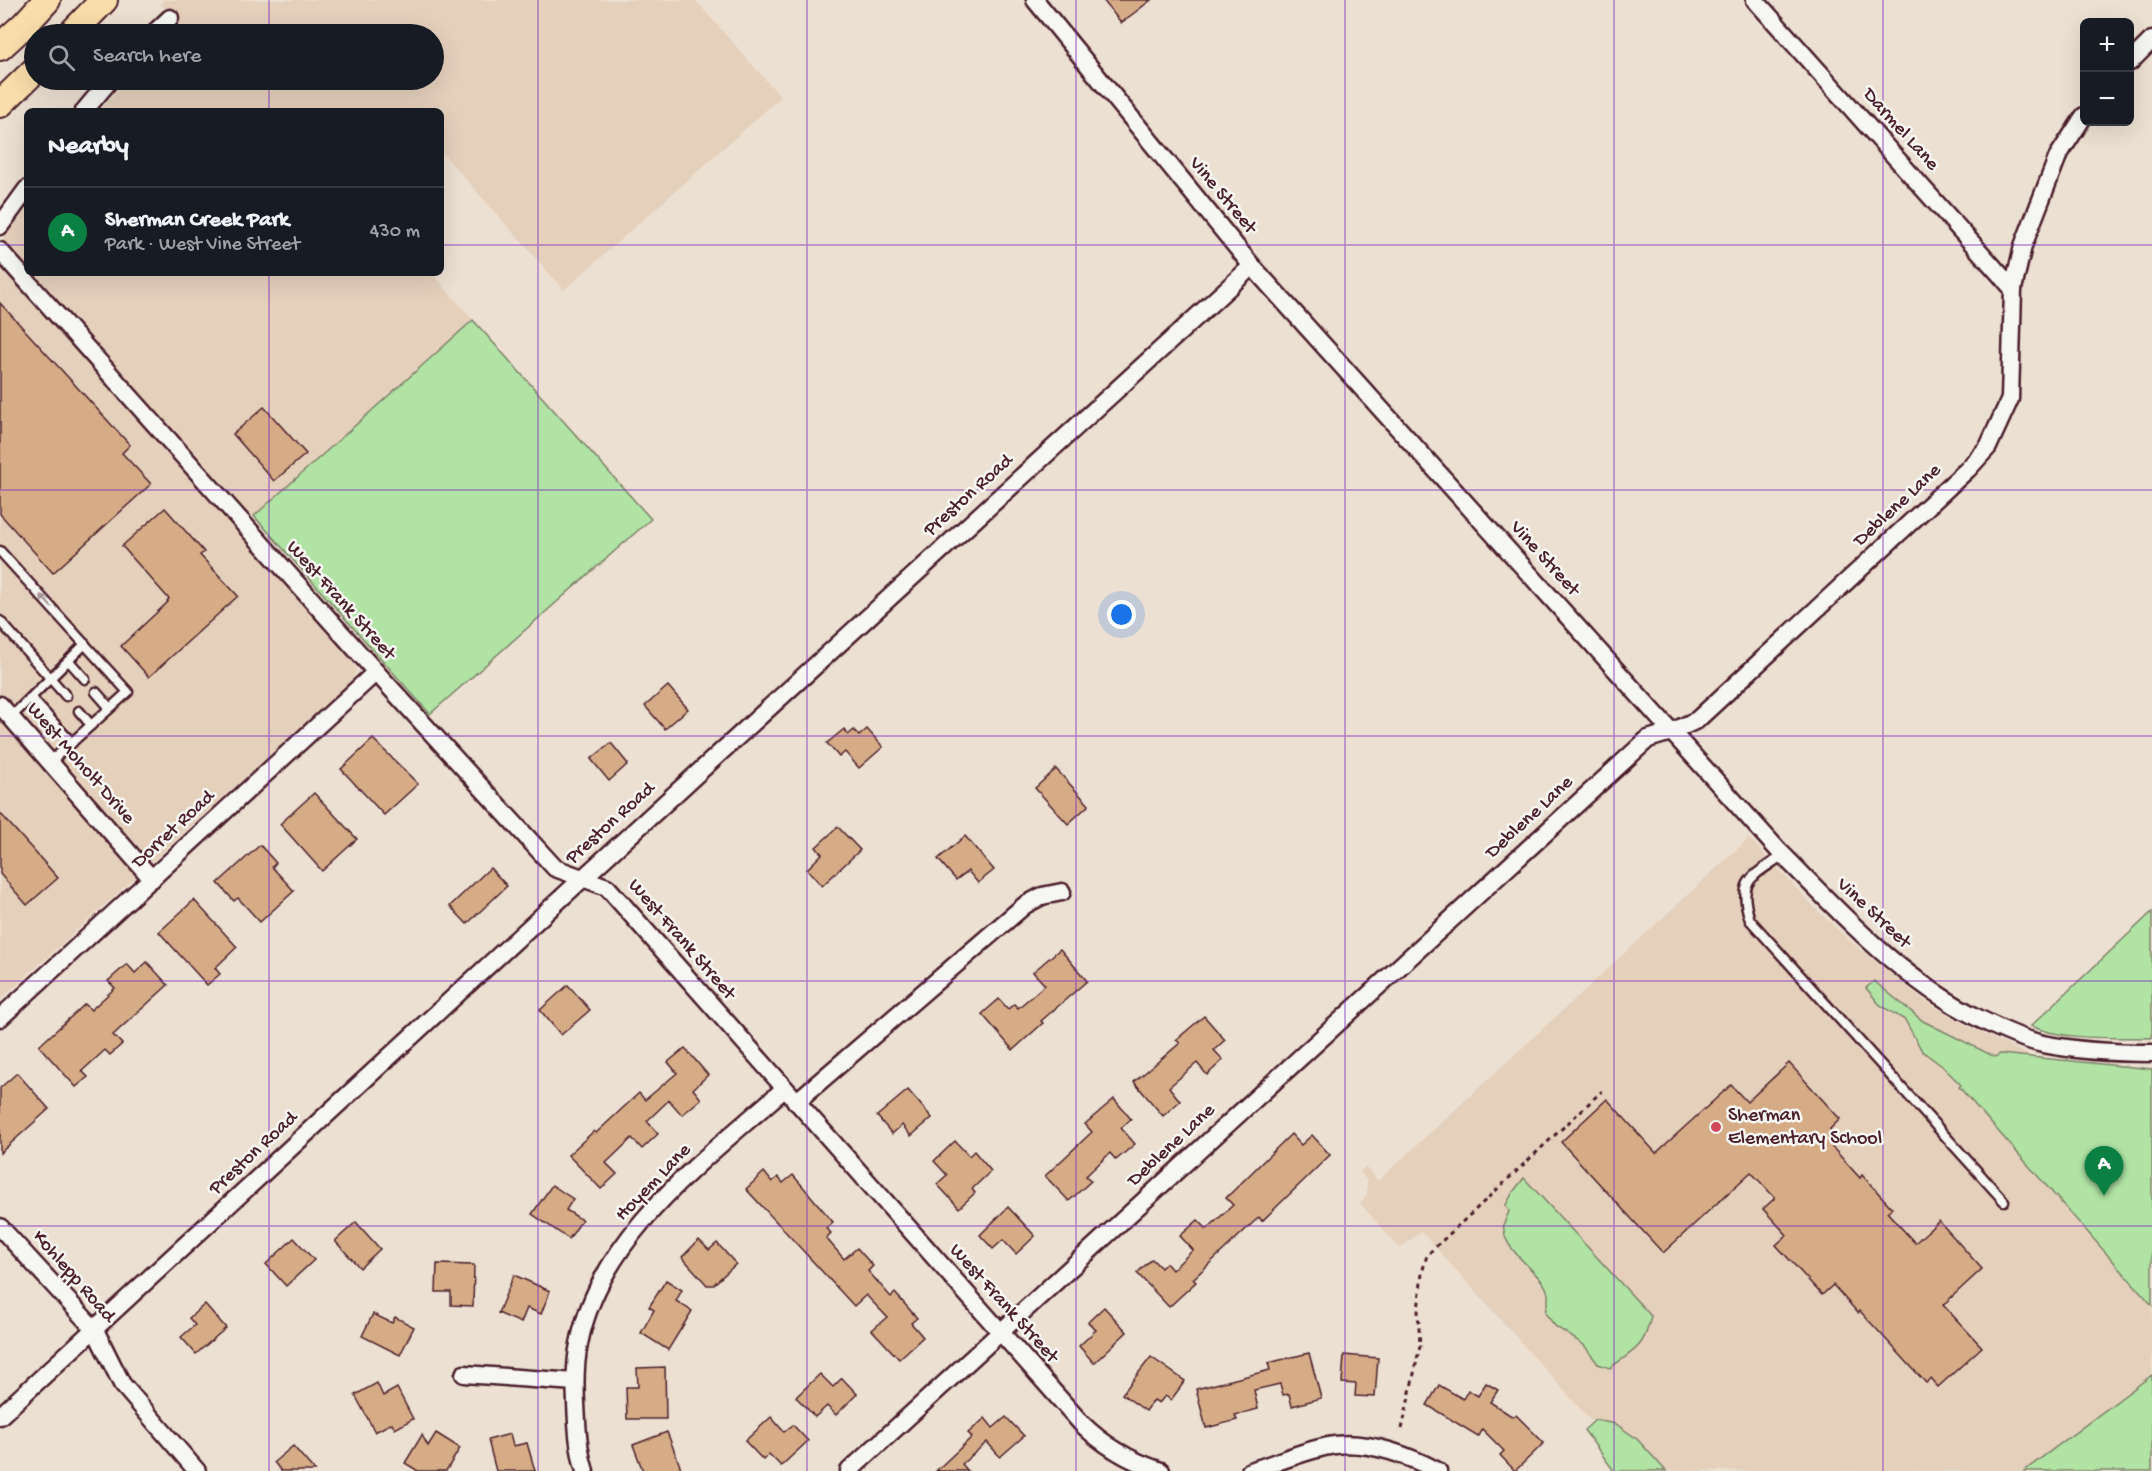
<!DOCTYPE html>
<html lang="en">
<head>
<meta charset="utf-8">
<style>
	body { margin:0; font-family:"Gochi Hand",sans-serif; background:#20242c; color:#f1f3f6 }
	.controls { position:absolute; right:18px; top:18px; display:grid; overflow:hidden; border-radius:9px; box-shadow:0 6px 24px #0002 }
	.controls button { width:54px; height:54px; display:grid; place-items:center; padding:0; border:0; border-bottom:2px solid #363941; background:#171b24; color:#f1f3f6; font:30px sans-serif }
	.you { position:absolute; left:1122px; top:615px; width:21px; height:21px; margin:-15px; border:4px solid #fff; border-radius:50%; background:#1a73e8; box-shadow:0 0 0 9px #1a73e833 }
	.badge { display:grid; place-items:center; width:39px; height:39px; border-radius:50%; background:#0b8043; color:#fff; font-size:20px; font-weight:700 }
	.pin { position:absolute; translate:-50% -50px; filter:drop-shadow(0 2px 3px #0008) }
	.pin::after { content:''; position:absolute; top:32px; width:21px; height:18px; background:inherit; clip-path:polygon(0 0,100% 0,50% 100%) }
	.list { margin:0; padding:0; list-style:none }
	h2 { display:flex; justify-content:space-between; align-items:center; height:78px; margin:0; padding:0 24px; font-size:26px }
	h2 small { font-size:20px; font-weight:400; color:#9ea1a6 }
	.list li { display:grid; grid-template-columns:39px 1fr auto; gap:18px; align-items:center; box-sizing:border-box; height:90px; padding:0 24px; border-top:2px solid #363941 }
	.list b { display:block; font-size:22px; white-space:nowrap }
	.list p { margin:0; font-size:20px; white-space:nowrap; color:#9ea1a6 }
	.list em { font-size:20px; font-style:normal; color:#9ea1a6 }
	.icon { flex:none; width:33px; height:33px; fill:none; stroke:currentColor; stroke-width:2; stroke-linecap:round; stroke-linejoin:round }
	.map { position:relative; flex:none; width:2152px; height:1471px; overflow:hidden }
	.search { position:absolute; background:#171b24; box-shadow:0 6px 24px #0002; left:24px; top:24px; width:420px; height:66px; display:flex; align-items:center; gap:15px; box-sizing:border-box; padding:0 21px; border-radius:33px; color:#9ea1a6; font-size:22px }
	.panel { position:absolute; background:#171b24; box-shadow:0 6px 24px #0002; left:24px; top:108px; width:420px; height:168px; border-radius:9px }
	.map>svg:first-child { display:block }
	.built { fill:#e5d0bc }
	.green { fill:#b0e3a4; stroke:#7d8168; stroke-width:1.5 }
	.building { fill:#d6ac87; stroke:#4a1f2b; stroke-width:1.5 }
	.lines { fill:none; stroke-linecap:round; stroke-linejoin:round }
	.lane-casing { stroke:#4a1f2b; stroke-width:13 }
	.street-casing { stroke:#4a1f2b; stroke-width:21 }
	.primary-casing { stroke:#4a1f2b; stroke-width:30 }
	.path { stroke:#4a1f2b; stroke-width:3; stroke-dasharray:4.5 4.5; stroke-linecap:butt }
	.lane { stroke:#f6f6f2; stroke-width:8 }
	.street { stroke:#f6f6f2; stroke-width:16 }
	.primary { stroke:#f9deab; stroke-width:26 }
	.oneway { fill:#a99598 }
	.grid { fill:none; stroke:#7b2cbf; stroke-width:1.5; stroke-opacity:0.55 }
	.poi-dot { fill:#d1495b; stroke:#f6f6f2; stroke-width:2 }
	.labels { text-anchor:middle; dominant-baseline:central; stroke-width:5; stroke-linejoin:round; paint-order:stroke }
	.street-label { font-size:20px; fill:#4a1f2b; stroke:#f6f6f2 }
	.poi-label { font-size:20px; fill:#4a1f2b; stroke:#f6f6f2; text-anchor:start }
</style>
</head>
<body>
<div class="map">
<svg width="2152" height="1471" viewBox="0 0 2152 1471">
	<rect width="100%" height="100%" fill="#ece0d2"/>
	<filter id="ink" filterUnits="userSpaceOnUse"><feTurbulence type="fractalNoise" baseFrequency=".0167" numOctaves="2"/><feDisplacementMap in="SourceGraphic" scale="12" xChannelSelector="R" yChannelSelector="G"/><feConvolveMatrix kernelMatrix="1 2 1 2 8 2 1 2 1" color-interpolation-filters="sRGB"/></filter>
	<g filter="url(#ink)">
		<g class="built">
			<polygon points="164,0 695,0 781,97 564,290 441,151 441,111 100,111 126,80 434,80 434,34 165,34 177,20 161,4"/>
			<polygon points="27,208 27,273 432,273 473,320 237,531 349,657 356,668 355,675 347,685 0,1000 0,242"/>
			<polygon points="1749,838 1819,912 1849,940 1924,1000 1967,1026 2033,1057 2000,1054 2152,1304 2152,1396 2068,1471 1636,1471 1421,1231 1400,1249 1360,1203 1367,1195 1367,1181 1360,1172 1365,1167 1378,1181"/>
		</g>
		<g class="green">
			<polygon points="473,320 651,519 430,714 254,516"/>
			<path d="M2152 912V1038C2116 1037 2063 1041 2031 1026Z"/>
			<polygon points="1874,981 1923,1021 1995,1057 2000,1054 2152,1069 2152,1305 1959,1087 1961,1085 1942,1066 1922,1051 1905,1020 1880,1005 1866,988"/>
			<path d="M1524 1178 1651 1316C1644 1349 1635 1349 1610 1368L1598 1364 1584 1345 1555 1326 1545 1313C1546 1307 1549 1300 1548 1294 1545 1273 1499 1251 1504 1224 1505 1220 1508 1215 1509 1211L1506 1205 1513 1192Z"/>
			<polygon points="2152,1375 2152,1471 2024,1471"/>
			<polygon points="1595,1420 1616,1424 1637,1439 1666,1471 1614,1471 1584,1430"/>
		</g>
		<g class="building">
			<polygon points="1103,0 1151,0 1121,23"/>
			<polygon points="0,303 130,445 122,453 151,484 53,573 0,514"/>
			<polygon points="264,407 306,454 274,481 233,434"/>
			<polygon points="165,508 204,552 200,555 238,596 149,677 121,646 168,602 167,601 169,599 122,546"/>
			<polygon points="668,686 688,709 665,729 645,706"/>
			<polygon points="844,729 848,735 854,730 859,736 867,729 883,747 859,768 845,752 839,757 827,743"/>
			<polygon points="373,739 418,784 384,815 341,769"/>
			<polygon points="611,743 628,764 609,781 591,759"/>
			<polygon points="1056,769 1089,805 1068,824 1035,788"/>
			<polygon points="314,793 357,839 322,871 280,824"/>
			<polygon points="0,813 58,878 27,905 0,874"/>
			<polygon points="838,827 860,850 822,886 807,869 822,854 816,847"/>
			<polygon points="965,836 994,870 978,883 968,871 956,880 938,859"/>
			<polygon points="260,845 276,863 272,867 294,891 260,922 238,898 234,901 218,883"/>
			<polygon points="490,868 507,886 467,924 450,906"/>
			<polygon points="194,900 237,947 215,968 220,974 207,985 159,932"/>
			<polygon points="1060,949 1087,981 1041,1021 1043,1023 1013,1050 982,1014 999,999 1008,1009 1014,1004 1018,1008 1045,985 1033,972"/>
			<polygon points="147,962 168,985 113,1035 122,1044 110,1055 105,1050 82,1071 88,1077 76,1087 39,1046 85,1004 91,1010 115,988 108,981 127,964 135,973"/>
			<polygon points="568,985 590,1010 561,1035 540,1010"/>
			<polygon points="1204,1016 1225,1040 1214,1050 1223,1060 1207,1075 1197,1063 1169,1087 1180,1101 1163,1116 1134,1082 1180,1043 1176,1040"/>
			<polygon points="685,1048 708,1075 693,1089 701,1099 682,1115 669,1100 647,1121 658,1134 642,1149 632,1138 606,1163 617,1174 601,1189 568,1155 594,1131 596,1133 639,1093 645,1100 677,1073 668,1062"/>
			<polygon points="1789,1063 1840,1119 1830,1129 1839,1140 1832,1147 1860,1178 1862,1175 1892,1208 1887,1212 1915,1243 1939,1221 1982,1269 1943,1305 1982,1347 1938,1387 1931,1379 1926,1383 1860,1311 1858,1313 1833,1285 1822,1295 1776,1245 1787,1235 1763,1209 1775,1198 1751,1172 1663,1253 1561,1142 1607,1099 1656,1153 1731,1085 1747,1102"/>
			<polygon points="17,1073 49,1109 0,1153 0,1088"/>
			<polygon points="908,1090 932,1118 911,1136 902,1125 892,1134 877,1116"/>
			<polygon points="1114,1099 1131,1119 1121,1128 1135,1144 1116,1160 1110,1153 1086,1176 1091,1181 1069,1201 1045,1176 1092,1132 1085,1124"/>
			<polygon points="1291,1134 1301,1145 1312,1135 1330,1155 1262,1221 1259,1217 1193,1279 1196,1282 1169,1307 1137,1273 1152,1259 1161,1268 1166,1263 1172,1270 1193,1250 1180,1236 1198,1220 1207,1229 1233,1205 1226,1198"/>
			<polygon points="955,1141 969,1156 974,1151 991,1171 972,1189 975,1193 959,1208 937,1184 947,1175 934,1161"/>
			<polygon points="764,1172 772,1182 778,1177 783,1183 793,1175 833,1222 826,1228 831,1233 826,1238 844,1259 857,1248 873,1266 868,1271 891,1297 895,1293 917,1318 911,1323 923,1337 899,1359 872,1330 887,1317 866,1295 854,1306 746,1189"/>
			<polygon points="552,1185 573,1199 566,1210 582,1220 569,1239 532,1214"/>
			<polygon points="1008,1207 1035,1236 1016,1254 1003,1240 993,1249 980,1235"/>
			<polygon points="356,1222 380,1249 360,1268 335,1241"/>
			<polygon points="294,1238 314,1260 286,1286 266,1264"/>
			<polygon points="699,1240 709,1250 717,1243 736,1264 713,1285 707,1285 682,1257"/>
			<polygon points="437,1264 474,1265 473,1306 451,1305 451,1292 436,1292"/>
			<polygon points="514,1275 550,1291 541,1314 527,1308 521,1323 498,1313"/>
			<polygon points="666,1280 682,1290 676,1301 692,1311 668,1350 641,1333 654,1310 649,1307"/>
			<polygon points="205,1304 226,1328 196,1354 181,1337 195,1325 189,1318"/>
			<polygon points="1104,1307 1127,1332 1094,1363 1079,1346 1096,1330 1088,1322"/>
			<polygon points="373,1314 392,1323 395,1317 414,1327 400,1355 362,1336"/>
			<polygon points="1309,1353 1321,1398 1292,1406 1289,1394 1283,1395 1280,1384 1254,1390 1258,1409 1235,1415 1237,1420 1206,1428 1196,1389 1270,1370 1268,1363"/>
			<polygon points="1344,1355 1378,1358 1375,1397 1355,1396 1356,1384 1342,1383"/>
			<polygon points="1151,1357 1185,1381 1171,1400 1165,1396 1159,1403 1154,1400 1146,1411 1122,1394"/>
			<polygon points="665,1367 666,1419 627,1419 626,1387 638,1387 637,1368"/>
			<polygon points="820,1374 833,1387 842,1378 857,1394 836,1415 827,1406 815,1417 796,1397"/>
			<polygon points="377,1383 383,1396 397,1388 413,1419 395,1429 392,1423 375,1432 355,1395"/>
			<polygon points="1486,1383 1498,1390 1490,1402 1513,1417 1516,1415 1544,1443 1515,1471 1500,1455 1504,1451 1482,1429 1478,1436 1427,1405 1439,1385 1463,1399 1468,1390 1478,1396"/>
			<polygon points="771,1417 784,1432 793,1425 808,1441 781,1466 769,1454 763,1460 745,1441"/>
			<polygon points="1006,1417 1024,1436 1000,1457 987,1442 962,1464 968,1471 936,1471 972,1437 968,1433 985,1418 993,1428"/>
			<polygon points="667,1432 682,1471 643,1471 633,1445"/>
			<polygon points="436,1433 460,1448 446,1471 418,1471 405,1463 422,1435 428,1446"/>
			<polygon points="510,1434 513,1446 527,1443 535,1471 496,1471 488,1440"/>
			<polygon points="293,1446 315,1471 281,1471 274,1462"/>
		</g>
		<g class="lines">
			<defs>
				<g id="lane">
					<polyline points="0,551 128,692 50,762"/>
					<polyline points="0,621 66,696"/>
					<polyline points="69,661 85,679"/>
					<polyline points="96,692 110,708"/>
					<polyline points="31,698 72,743"/>
					<polyline points="79,711 91,725"/>
					<polyline points="11,717 85,644"/>
					<path d="M1783 855C1751 878 1737 879 1750 920L2004 1201"/>
				</g>
				<g id="street">
					<path d="M1035 0 1252 266 1779 851C1843 915 1897 977 1980 1019 2000 1029 2021 1039 2043 1044 2078 1051 2117 1053 2152 1053"/>
					<polyline points="1755,0 2013,289"/>
					<polyline points="153,34 170,18"/>
					<polyline points="2130,62 2152,40"/>
					<polyline points="84,111 110,80"/>
					<polyline points="0,226 27,189"/>
					<path d="M0 251 376 672 555 868 607 887 1081 1423C1104 1446 1130 1461 1161 1471"/>
					<polyline points="0,705 152,879"/>
					<polyline points="0,1018 376,672"/>
					<polyline points="796,1102 1025,905 1042,896 1062,892"/>
					<polyline points="0,1227 95,1330 122,1384 197,1471"/>
					<polyline points="464,1374 575,1382"/>
					<polyline points="0,1416 582,879 1252,266"/>
					<path d="M585 1471C578 1450 577 1425 576 1403 575 1384 575 1363 579 1344 600 1234 705 1160 784 1089"/>
					<polyline points="849,1471 1648,739 1671,732 1697,720 1968,469 1988,447 2010,399 2013,289 2023,246 2058,156 2084,116"/>
					<path d="M1250 1471C1278 1463 1306 1449 1335 1445 1370 1441 1407 1455 1438 1471"/>
				</g>
				<g id="primary">
					<polyline points="71,34 104,0"/>
					<polyline points="0,47 25,24 47,0"/>
					<polyline points="0,104 34,71"/>
				</g>
			</defs>
			<use href="#lane" class="lane-casing"/>
			<use href="#street" class="street-casing"/>
			<use href="#primary" class="primary-casing"/>
			<polyline class="path" points="1402,1429 1420,1346 1418,1311 1422,1273 1427,1255 1602,1091"/>
			<use href="#lane" class="lane"/>
			<use href="#street" class="street"/>
			<use href="#primary" class="primary"/>
		</g>
		<defs><path id="oneway-solid" d="M-6-.8H1V-3.2L6.5 0L1 3.2V.8H-6Z" transform="scale(1.5)"/></defs>
		<use class="oneway" href="#oneway-solid" transform="translate(46 601) rotate(-132)"/>
	</g>
	<path class="grid" d="M269 0V34M538 0V1471M807 0V1471M1076 0V1471M1345 0V1471M1614 0V1471M1883 0V1471M269 80V111M0 245H27M441 245H2152M269 273V1471M0 490H2152M0 736H2152M0 981H2152M0 1226H2152"/>
	<circle class="poi-dot" cx="1716" cy="1127" r="6"/>
	<g class="labels">
		<g class="street-label">
			<text transform="translate(1900 130) rotate(48)">Darmel Lane</text>
			<text transform="translate(1222 196) rotate(50)">Vine Street</text>
			<text transform="translate(969 496) rotate(-42)">Preston Road</text>
			<text transform="translate(1898 506) rotate(-43)">Deblene Lane</text>
			<text transform="translate(1544 559) rotate(48)">Vine Street</text>
			<text transform="translate(340 601) rotate(48)">West Frank Street</text>
			<text transform="translate(80 764) rotate(49)">West Moholt Drive</text>
			<text transform="translate(1530 818) rotate(-43)">Deblene Lane</text>
			<text transform="translate(611 824) rotate(-42)">Preston Road</text>
			<text transform="translate(174 830) rotate(-43)">Dorret Road</text>
			<text transform="translate(1873 914) rotate(43)">Vine Street</text>
			<text transform="translate(681 940) rotate(49)">West Frank Street</text>
			<text transform="translate(1172 1146) rotate(-43)">Deblene Lane</text>
			<text transform="translate(254 1154) rotate(-43)">Preston Road</text>
			<text transform="translate(654 1183) rotate(-46)">Hoyem Lane</text>
			<text transform="translate(73 1277) rotate(49)">Kohlepp Road</text>
			<text transform="translate(1003 1304) rotate(48)">West Frank Street</text>
		</g>
		<g class="poi-label">
			<text x="1728" y="1116">Sherman<tspan x="1728" dy="23">Elementary School</tspan></text>
		</g>
	</g>
</svg>
<div class="controls">
<button>+</button>
<button>−</button>
</div>
<div class="you"></div>
<div class="pin badge" style="left:2104px;top:1196px">A</div>
<div class="search"><svg class="icon" aria-label="search" viewBox="0 0 24 24"><circle cx="10" cy="10" r="6"/><path d="M15 15l6 6"/></svg>Search here</div>
<section class="panel">
<h2>Nearby<small></small></h2>
<ul class="list">
<li><span class="badge">A</span><div><b>Sherman Creek Park</b><p>Park · West Vine Street</p></div><em>430 m</em></li>
</ul>
</section>
</div>
</body>
</html>
